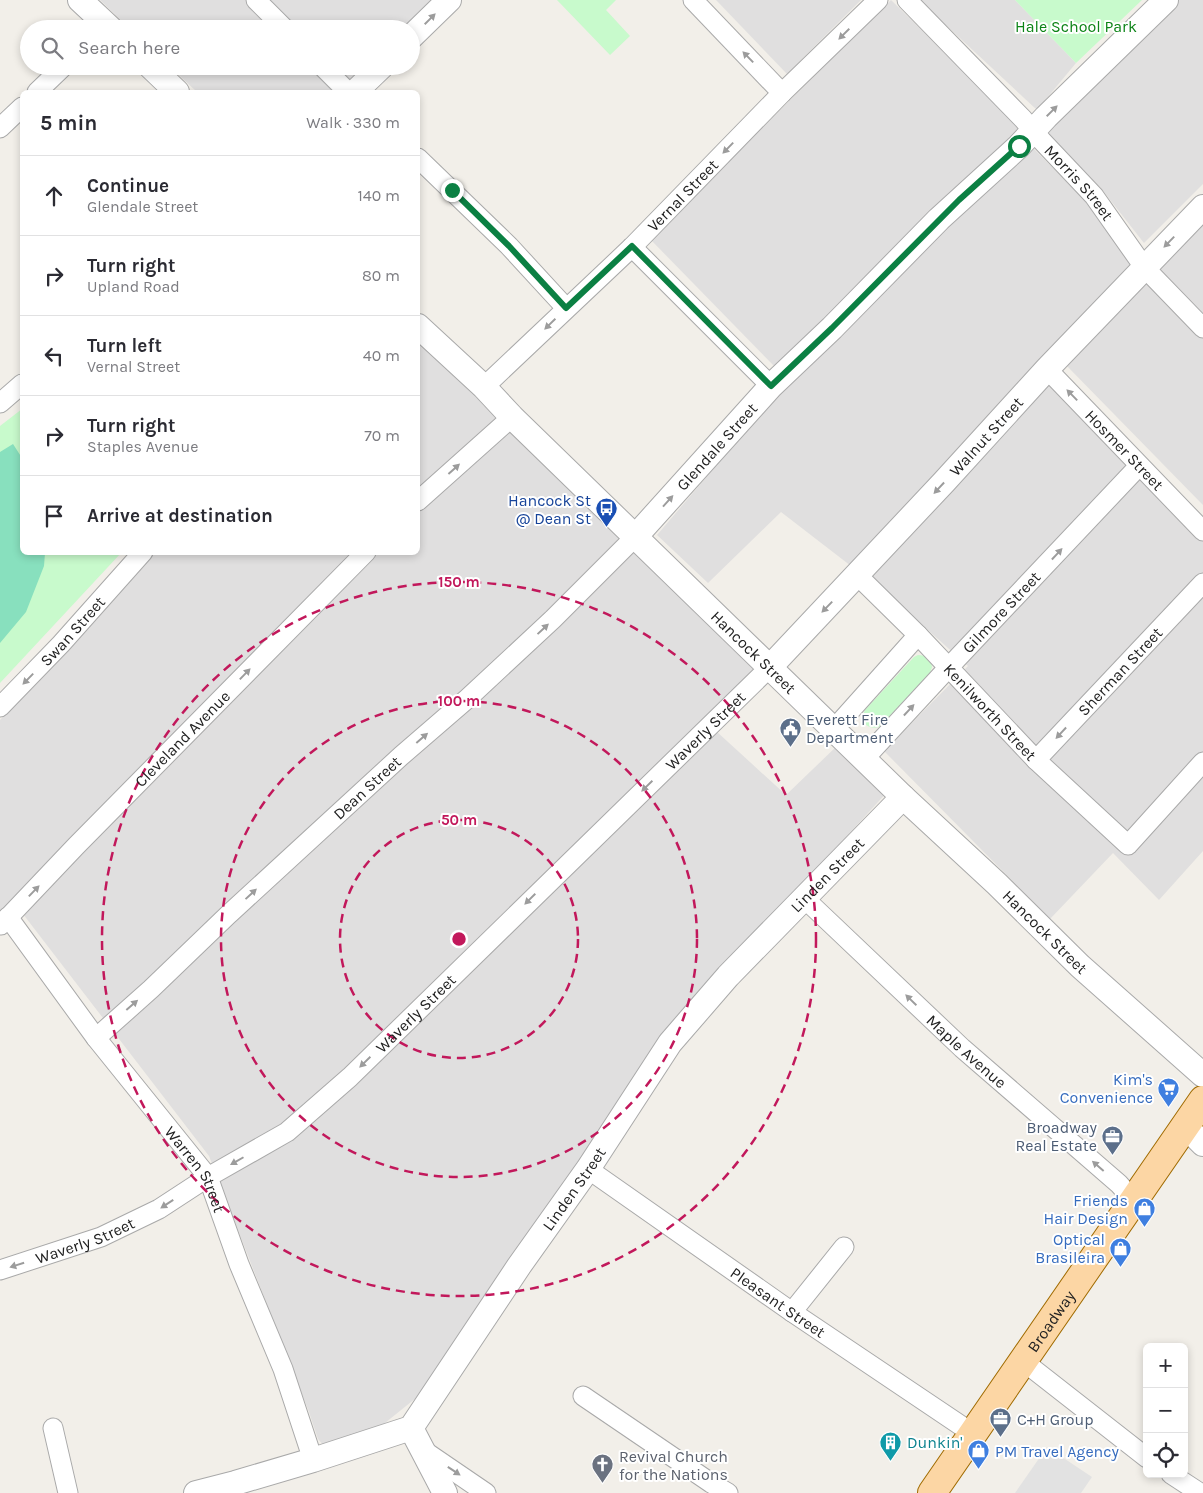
<!DOCTYPE html>
<html lang="en">
<head>
<meta charset="utf-8">
<style>
	body { margin:0; font-family:Karla,sans-serif; background:#f7f7f7; color:#2b2b33 }
	.controls { position:absolute; right:15px; bottom:15px; display:grid; overflow:hidden; border-radius:8px; box-shadow:0 2px 8px #0003 }
	.controls button { width:45px; height:45px; display:grid; place-items:center; padding:0; border:0; border-bottom:1px solid #e1e1e2; background:#fff; color:#2b2b33; font:25px sans-serif }
	.stop { position:absolute; width:15px; height:15px; margin:-11px; border:4px solid #0b8043; border-radius:50%; background:#fff }
	.stop.end { background:#0b8043; border-color:#fff; box-shadow:0 1px 5px #0008 }
	.list { margin:0; padding:0; list-style:none }
	h2 { display:flex; justify-content:space-between; align-items:center; height:65px; margin:0; padding:0 20px; font-size:21px }
	h2 small { font-size:16px; font-weight:400; color:#7c7c81 }
	.list li { display:grid; grid-template-columns:32px 1fr auto; gap:15px; align-items:center; box-sizing:border-box; height:80px; padding:0 20px; border-top:1px solid #e1e1e2 }
	.list b { display:block; font-size:19px; white-space:nowrap }
	.list p { margin:0; font-size:16px; white-space:nowrap; color:#7c7c81 }
	.list em { font-size:16px; font-style:normal; color:#7c7c81 }
	.icon { flex:none; width:28px; height:28px; fill:none; stroke:currentColor; stroke-width:2; stroke-linecap:round; stroke-linejoin:round }
	.map { position:relative; flex:none; width:1203px; height:1493px; overflow:hidden }
	.search { position:absolute; background:#fff; box-shadow:0 2px 8px #0003; left:20px; top:20px; width:400px; height:55px; display:flex; align-items:center; gap:12px; box-sizing:border-box; padding:0 18px; border-radius:28px; color:#7c7c81; font-size:19px }
	.panel { position:absolute; background:#fff; box-shadow:0 2px 8px #0003; left:20px; top:90px; width:400px; height:465px; border-radius:8px }
	.map>svg:first-child { display:block }
	.residential { fill:#e0dfdf }
	.park { fill:#c8facc }
	.pitch { fill:#88e0be }
	.parking { fill:#e2e2e2 }
	.lines { fill:none; stroke-linecap:round; stroke-linejoin:round }
	.minor-casing { stroke:#a9a9a9; stroke-width:21 }
	.tertiary-casing { stroke:#a9a9a9; stroke-width:26 }
	.primary-casing { stroke:#a06b00; stroke-width:30 }
	.minor { stroke:#fff; stroke-width:19 }
	.tertiary { stroke:#fff; stroke-width:24 }
	.primary { stroke:#fcd6a4; stroke-width:28 }
	.oneway { fill:#9c9c9c }
	.route { stroke:#0b8043; stroke-width:6 }
	.ring { fill:none; stroke:#c2185b; stroke-width:2.5; stroke-dasharray:9 6 }
	.labels { text-anchor:middle; dominant-baseline:central; stroke-width:4; stroke-linejoin:round; paint-order:stroke }
	.park-label { font-size:16px; fill:#0c8416; stroke:#fff }
	.street-label { font-size:16px; fill:#222; stroke:#fff }
	.transit-label { font-size:16px; fill:#164399; stroke:#fff; text-anchor:end }
	.service-label { font-size:16px; fill:#4e5e75; stroke:#fff; text-anchor:start }
	.shop-label { font-size:16px; fill:#366cbe; stroke:#fff; text-anchor:end }
	.culture-label { font-size:16px; fill:#0d838f; stroke:#fff; text-anchor:start }
	.worship-label { font-size:16px; fill:#5b616d; stroke:#fff; text-anchor:start }
	.centre { fill:#c2185b; stroke:#fff; stroke-width:2.5 }
	.ring-label { font-size:15px; text-anchor:middle; font-weight:bold; fill:#c2185b; stroke:#fff; stroke-width:4; stroke-linejoin:round; paint-order:stroke }
</style>
</head>
<body>
<div class="map">
<svg width="1203" height="1493" viewBox="0 0 1203 1493">
	<rect width="100%" height="100%" fill="#f2efe9"/>
	<g class="residential">
		<polygon points="100,0 436,0 406,29 130,29"/>
		<polygon points="716,0 861,0 787,74"/>
		<polygon points="891,0 1022,128 778,370 650,239"/>
		<polygon points="919,0 1015,0 1076,63 1037,110"/>
		<polygon points="1178,0 1203,0 1203,184 1144,243 1100,187 1046,133"/>
		<polygon points="169,66 368,66 341,92 197,92"/>
		<polygon points="1031,146 1101,216 1133,261 851,566 781,512 708,583 657,535 791,378"/>
		<polygon points="1203,218 1203,505 1066,365"/>
		<polygon points="418,340 757,665 704,720 786,795 839,744 889,790 667,1033 416,1398 375,1431 324,1446 318,1439 309,1412 209,1156 13,901 0,916 0,720 65,648 155,553 418,552"/>
		<polygon points="1049,381 1203,538 1203,851 1159,900 1113,853 1050,919 884,751 968,666 869,577"/>
	</g>
	<g class="park">
		<polygon points="557,0 616,0 606,10 630,36 610,55"/>
		<polygon points="1015,0 1142,0 1076,63"/>
		<polygon points="22,409 22,552 121,553 0,683 0,426"/>
		<path d="M918 655C926 655 931 659 932 667L930 673 879 727C868 730 858 722 865 710L914 657Z"/>
	</g>
	<polygon class="pitch" points="13,444 22,458 22,552 45,553 44,566 26,612 0,643 0,452"/>
	<polygon class="parking" points="1047,1447 1092,1477 1081,1493 1015,1493"/>
	<g class="lines">
		<defs>
			<g id="minor">
				<polyline points="256,0 285,29"/>
				<polyline points="693,0 782,93"/>
				<path id="s1" d="M907 0 1023 119 1042 141 1094 196 1144 267 1203 328"/>
				<polyline points="322,66 348,92"/>
				<polyline points="37,92 64,66"/>
				<polyline points="0,128 22,107"/>
				<polyline points="418,158 509,246 566,308"/>
				<polyline points="632,247 771,386"/>
				<path id="s2" d="M1047 369 1203 531"/>
				<path id="s3" d="M484 387 632 247 782 93 878 0"/>
				<polyline points="0,403 22,384"/>
				<polyline points="418,501 512,417"/>
				<path id="s4" d="M857 575 918 635 1036 760 1128 845 1203 762"/>
				<path id="s5" d="M0 707 61 644 143 552"/>
				<polyline points="834,729 918,635"/>
				<path id="s6" d="M864 759 949 667 1139 466"/>
				<path id="s7" d="M1036 760 1203 583"/>
				<path id="s8" d="M805 899 962 1048 1119 1184 1133 1200"/>
				<path id="s9" d="M8 917 96 1038 208 1177 239 1264 283 1369 313 1460"/>
				<path id="s10" d="M1 925 76 846 366 552"/>
				<path id="s11" d="M96 1038 151 989 229 914 401 756 467 699 553 619 635 537"/>
				<path id="s12" d="M588 1169 792 1312 972 1433"/>
				<path id="s13" d="M0 1270 101 1237 159 1209 208 1177 287 1132 350 1077 770 667"/>
				<polyline points="792,1312 844,1247"/>
				<polyline points="1023,1361 1147,1458"/>
				<polyline points="583,1396 711,1483 728,1493"/>
				<polyline points="53,1428 68,1493"/>
				<polyline points="423,1450 486,1493"/>
				<polyline points="1171,1474 1200,1493"/>
			</g>
			<g id="tertiary">
				<polyline points="80,0 111,29"/>
				<polyline points="411,37 449,0"/>
				<polyline points="150,66 177,92"/>
				<polyline points="355,92 382,66"/>
				<path id="s14" d="M418 326 484 387 512 417 903 797 997 884 1080 966 1203 1075"/>
				<path id="s15" d="M635 537 771 386 832 328 939 219 1019 146 1046 117 1166 0"/>
				<path id="s16" d="M770 667 944 482 1047 369 1203 207"/>
				<polyline points="1185,1126 1203,1144"/>
				<polyline points="411,1428 445,1493"/>
				<path id="s17" d="M196 1493 235 1483 313 1460 411 1428 519 1266 588 1169 670 1043 728 976 903 797"/>
			</g>
			<g id="primary">
				<path id="s18" d="M932 1493 1203 1100"/>
			</g>
		</defs>
		<use href="#minor" class="minor-casing"/>
		<use href="#tertiary" class="tertiary-casing"/>
		<use href="#primary" class="primary-casing"/>
		<use href="#minor" class="minor"/>
		<use href="#tertiary" class="tertiary"/>
		<use href="#primary" class="primary"/>
	</g>
	<defs><path id="oneway-solid" d="M-6-.8H1V-3.2L6.5 0L1 3.2V.8H-6Z" transform="scale(1.25)"/></defs>
	<g class="oneway">
		<use href="#oneway-solid" transform="translate(430 19) rotate(-45)"/>
		<use href="#oneway-solid" transform="translate(844 34) rotate(135)"/>
		<use href="#oneway-solid" transform="translate(748 57) rotate(-134)"/>
		<use href="#oneway-solid" transform="translate(1052 111) rotate(-45)"/>
		<use href="#oneway-solid" transform="translate(728 148) rotate(134)"/>
		<use href="#oneway-solid" transform="translate(1169 242) rotate(134)"/>
		<use href="#oneway-solid" transform="translate(550 324) rotate(136)"/>
		<use href="#oneway-solid" transform="translate(1072 395) rotate(-134)"/>
		<use href="#oneway-solid" transform="translate(454 469) rotate(-42)"/>
		<use href="#oneway-solid" transform="translate(939 488) rotate(133)"/>
		<use href="#oneway-solid" transform="translate(668 501) rotate(-48)"/>
		<use href="#oneway-solid" transform="translate(1057 554) rotate(-47)"/>
		<use href="#oneway-solid" transform="translate(827 607) rotate(134)"/>
		<use href="#oneway-solid" transform="translate(543 629) rotate(-43)"/>
		<use href="#oneway-solid" transform="translate(245 674) rotate(-46)"/>
		<use href="#oneway-solid" transform="translate(28 679) rotate(134)"/>
		<use href="#oneway-solid" transform="translate(909 710) rotate(-47)"/>
		<use href="#oneway-solid" transform="translate(1061 733) rotate(133)"/>
		<use href="#oneway-solid" transform="translate(422 738) rotate(-41)"/>
		<use href="#oneway-solid" transform="translate(647 786) rotate(136)"/>
		<use href="#oneway-solid" transform="translate(34 891) rotate(-46)"/>
		<use href="#oneway-solid" transform="translate(251 894) rotate(-43)"/>
		<use href="#oneway-solid" transform="translate(530 899) rotate(135)"/>
		<use href="#oneway-solid" transform="translate(911 1000) rotate(-136)"/>
		<use href="#oneway-solid" transform="translate(132 1005) rotate(-41)"/>
		<use href="#oneway-solid" transform="translate(365 1062) rotate(136)"/>
		<use href="#oneway-solid" transform="translate(237 1161) rotate(150)"/>
		<use href="#oneway-solid" transform="translate(1098 1166) rotate(-139)"/>
		<use href="#oneway-solid" transform="translate(167 1204) rotate(147)"/>
		<use href="#oneway-solid" transform="translate(17 1265) rotate(162)"/>
		<use href="#oneway-solid" transform="translate(454 1471) rotate(34)"/>
	</g>
	<g class="lines">
		<polyline class="route" points="452,190 509,246 566,308 632,246 771,386 832,328 959,200 1019,146"/>
	</g>
	<g class="ring">
		<circle cx="459" cy="939" r="119"/>
		<circle cx="459" cy="939" r="238"/>
		<circle cx="459" cy="939" r="357"/>
	</g>
	<defs>
		<symbol id="bus-pin" viewBox="-11 -11 22 30"><path d="M0 17L-7.5 6A9.5 9.5 0 1 1 7.5 6Z" fill="#1a4fb4" stroke="#fff"/><path d="M-5-6H5V4H4V6H2V4H-2V6H-4V4H-5ZM-3.5-4V0h7V-4ZM-3.5 1.2v1.5H-2V1.2ZM2 1.2v1.5H3.5V1.2Z" fill="#fff"/></symbol>
		<symbol id="civic-pin" viewBox="-11 -11 22 30"><path d="M0 17L-7.5 6A9.5 9.5 0 1 1 7.5 6Z" fill="#5c6f8a" stroke="#fff"/><path d="M-.6-6.5H3V-4.5H.6V-3L4-1V1h2V6H-6V1h2V-1L-.6-3ZM-1.2 2.5V6h2.4V2.5Z" fill="#fff"/></symbol>
		<symbol id="supermarket-pin" viewBox="-11 -11 22 30"><path d="M0 17L-7.5 6A9.5 9.5 0 1 1 7.5 6Z" fill="#3f7fe0" stroke="#fff"/><path d="M-6-5.5h2.5l.6 2H6L4.5 2H-2.5L-4.4-4H-6ZM-1.5 3.2a1.3 1.3 0 1 0 .1 0ZM3 3.2a1.3 1.3 0 1 0 .1 0Z" fill="#fff"/></symbol>
		<symbol id="office-pin" viewBox="-11 -11 22 30"><path d="M0 17L-7.5 6A9.5 9.5 0 1 1 7.5 6Z" fill="#5c6f8a" stroke="#fff"/><path d="M-6-3h4V-5.5h4V-3h4V5H-6ZM-1-4.5V-3h2v-1.5ZM-6 0V1H6V0Z" fill="#fff"/></symbol>
		<symbol id="shop-pin" viewBox="-11 -11 22 30"><path d="M0 17L-7.5 6A9.5 9.5 0 1 1 7.5 6Z" fill="#3f7fe0" stroke="#fff"/><path d="M-5-2.5h2.3a2.7 3.5 0 0 1 5.4 0H5L5.5 6h-11ZM-1.5-2.5h3a1.5 2.3 0 0 0-3 0Z" fill="#fff"/></symbol>
		<symbol id="building-pin" viewBox="-11 -11 22 30"><path d="M0 17L-7.5 6A9.5 9.5 0 1 1 7.5 6Z" fill="#0f9aa8" stroke="#fff"/><path d="M-4-6H4V6H1V3H-1V6H-4ZM-2.5-4.3h1.7v1.8h-1.7ZM.8-4.3h1.7v1.8H.8ZM-2.5-1h1.7V.8h-1.7ZM.8-1h1.7V.8H.8Z" fill="#fff"/></symbol>
		<symbol id="church-pin" viewBox="-11 -11 22 30"><path d="M0 17L-7.5 6A9.5 9.5 0 1 1 7.5 6Z" fill="#6b7280" stroke="#fff"/><path d="M-1.2-6h2.4v3.5h3.3v2.4h-3.3V6h-2.4V-.1h-3.3v-2.4h3.3Z" fill="#fff"/></symbol>
	</defs>
	<g fill-rule="evenodd">
		<use href="#bus-pin" x="594" y="496" width="25" height="34"/>
		<use href="#civic-pin" x="778" y="716" width="25" height="34"/>
		<use href="#supermarket-pin" x="1156" y="1076" width="25" height="34"/>
		<use href="#office-pin" x="1100" y="1124" width="25" height="34"/>
		<use href="#shop-pin" x="1132" y="1196" width="25" height="34"/>
		<use href="#shop-pin" x="1108" y="1236" width="25" height="34"/>
		<use href="#office-pin" x="988" y="1406" width="25" height="34"/>
		<use href="#building-pin" x="878" y="1430" width="25" height="34"/>
		<use href="#shop-pin" x="966" y="1438" width="25" height="34"/>
		<use href="#church-pin" x="590" y="1452" width="25" height="34"/>
	</g>
	<g class="labels">
		<g class="park-label">
			<text x="1076" y="26">Hale School Park</text>
		</g>
		<g class="street-label">
			<text stroke="none"><textPath href="#s1" startOffset="251">Morris Street</textPath></text>
			<text stroke="none"><textPath href="#s3" startOffset="276">Vernal Street</textPath></text>
			<text stroke="none"><textPath href="#s16" startOffset="316">Walnut Street</textPath></text>
			<text stroke="none"><textPath href="#s15" startOffset="122">Glendale Street</textPath></text>
			<text stroke="none"><textPath href="#s2" startOffset="112">Hosmer Street</textPath></text>
			<text stroke="none"><textPath href="#s6" startOffset="201">Gilmore Street</textPath></text>
			<text stroke="none"><textPath href="#s5" startOffset="105">Swan Street</textPath></text>
			<text stroke="none"><textPath href="#s14" startOffset="468">Hancock Street</textPath></text>
			<text stroke="none"><textPath href="#s7" startOffset="122">Sherman Street</textPath></text>
			<text stroke="none"><textPath href="#s4" startOffset="191">Kenilworth Street</textPath></text>
			<text stroke="none"><textPath href="#s13" startOffset="900">Waverly Street</textPath></text>
			<text stroke="none"><textPath href="#s10" startOffset="260">Cleveland Avenue</textPath></text>
			<text stroke="none"><textPath href="#s11" startOffset="369">Dean Street</textPath></text>
			<text stroke="none"><textPath href="#s17" startOffset="919">Linden Street</textPath></text>
			<text stroke="none"><textPath href="#s14" startOffset="872">Hancock Street</textPath></text>
			<text stroke="none"><textPath href="#s13" startOffset="495">Waverly Street</textPath></text>
			<text stroke="none"><textPath href="#s8" startOffset="222">Maple Avenue</textPath></text>
			<text stroke="none"><textPath href="#s9" startOffset="315">Warren Street</textPath></text>
			<text stroke="none"><textPath href="#s17" startOffset="514">Linden Street</textPath></text>
			<text stroke="none"><textPath href="#s13" startOffset="90">Waverly Street</textPath></text>
			<text stroke="none"><textPath href="#s12" startOffset="232">Pleasant Street</textPath></text>
			<text stroke="none"><textPath href="#s18" startOffset="209">Broadway</textPath></text>
		</g>
		<g class="transit-label">
			<text x="591" y="500">Hancock St<tspan x="591" dy="18">@ Dean St</tspan></text>
		</g>
		<g class="service-label">
			<text x="806" y="719">Everett Fire<tspan x="806" dy="18">Department</tspan></text>
			<text x="1097" y="1127" text-anchor="end">Broadway<tspan x="1097" dy="18">Real Estate</tspan></text>
			<text x="1017" y="1419">C+H Group</text>
		</g>
		<g class="shop-label">
			<text x="1153" y="1079">Kim's<tspan x="1153" dy="18">Convenience</tspan></text>
			<text x="1128" y="1200">Friends<tspan x="1128" dy="18">Hair Design</tspan></text>
			<text x="1105" y="1239">Optical<tspan x="1105" dy="18">Brasileira</tspan></text>
			<text x="995" y="1451" text-anchor="start">PM Travel Agency</text>
		</g>
		<g class="culture-label">
			<text x="907" y="1442">Dunkin'</text>
		</g>
		<g class="worship-label">
			<text x="619" y="1456">Revival Church<tspan x="619" dy="18">for the Nations</tspan></text>
		</g>
	</g>
	<circle cx="459" cy="939" r="8" class="centre"/>
	<g class="ring-label">
		<text x="459" y="587">150 m</text>
		<text x="459" y="706">100 m</text>
		<text x="459" y="825">50 m</text>
	</g>
</svg>
<div class="controls">
<button>+</button>
<button>−</button>
<button><svg class="icon" aria-label="locate" viewBox="0 0 24 24"><circle cx="12" cy="12" r="6"/><path d="M12 2v4M12 18v4M2 12h4M18 12h4"/></svg></button>
</div>
<div class="stop" style="left:1019px;top:146px"></div>
<div class="stop end" style="left:452px;top:190px"></div>
<div class="search"><svg class="icon" aria-label="search" viewBox="0 0 24 24"><circle cx="10" cy="10" r="6"/><path d="M15 15l6 6"/></svg>Search here</div>
<section class="panel">
<h2>5 min<small>Walk · 330 m</small></h2>
<ul class="list">
<li><svg class="icon" aria-label="ahead" viewBox="0 0 24 24"><path d="M12 20V5M6 11l6-6 6 6"/></svg><div><b>Continue</b><p>Glendale Street</p></div><em>140 m</em></li>
<li><svg class="icon" aria-label="right" viewBox="0 0 24 24"><path d="M7 20v-9h11M14 6l5 5-5 5"/></svg><div><b>Turn right</b><p>Upland Road</p></div><em>80 m</em></li>
<li><svg class="icon" aria-label="left" viewBox="0 0 24 24"><path d="M17 20v-9H6M10 6l-5 5 5 5"/></svg><div><b>Turn left</b><p>Vernal Street</p></div><em>40 m</em></li>
<li><svg class="icon" aria-label="right" viewBox="0 0 24 24"><path d="M7 20v-9h11M14 6l5 5-5 5"/></svg><div><b>Turn right</b><p>Staples Avenue</p></div><em>70 m</em></li>
<li><svg class="icon" aria-label="arrive" viewBox="0 0 24 24"><path d="M6 21V4h12l-3 4 3 4H6"/></svg><div><b>Arrive at destination</b></div></li>
</ul>
</section>
</div>
</body>
</html>
